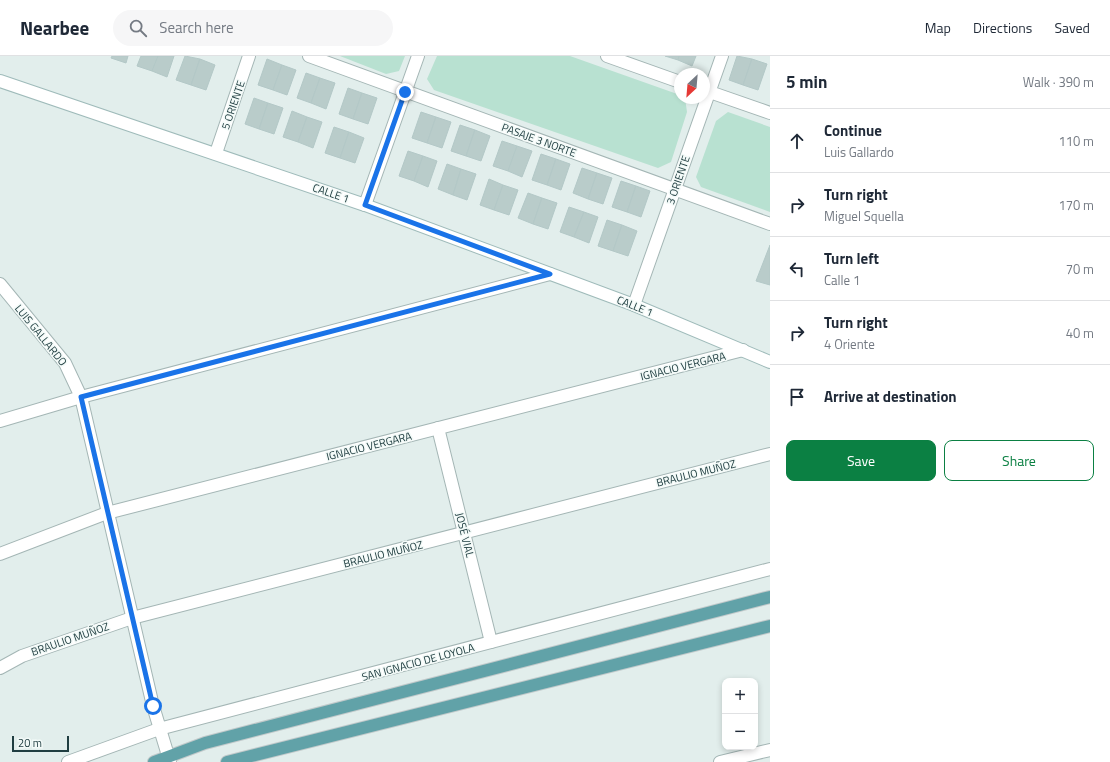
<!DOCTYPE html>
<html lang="en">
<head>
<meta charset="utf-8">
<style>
	body { margin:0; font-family:"Titillium Web",sans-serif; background:#f6f6f7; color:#1f2937 }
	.controls { position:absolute; right:12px; bottom:12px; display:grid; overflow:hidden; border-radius:8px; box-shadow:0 2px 6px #0003 }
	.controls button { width:36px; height:36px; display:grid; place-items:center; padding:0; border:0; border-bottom:1px solid #e0e1e3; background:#fff; color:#1f2937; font:20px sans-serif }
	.compass { position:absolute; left:674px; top:12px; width:36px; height:36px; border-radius:50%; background:#fff; box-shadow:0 2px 6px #0003; rotate:206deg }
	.scale { position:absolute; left:12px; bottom:10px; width:57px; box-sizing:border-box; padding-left:4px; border:2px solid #203e41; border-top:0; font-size:11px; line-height:14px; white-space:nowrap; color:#203e41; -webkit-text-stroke:3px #f3faf8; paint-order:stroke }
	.stop { position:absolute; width:12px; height:12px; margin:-9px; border:3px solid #1a73e8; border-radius:50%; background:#fff }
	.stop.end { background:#1a73e8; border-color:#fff; box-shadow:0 1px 4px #0008 }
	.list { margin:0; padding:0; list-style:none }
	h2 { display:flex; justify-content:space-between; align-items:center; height:52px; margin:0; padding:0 16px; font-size:17px }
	h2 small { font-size:13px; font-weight:400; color:#747a83 }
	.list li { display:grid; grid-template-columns:26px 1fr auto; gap:12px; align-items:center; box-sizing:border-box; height:64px; padding:0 16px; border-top:1px solid #e0e1e3 }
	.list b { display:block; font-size:15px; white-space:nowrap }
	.list p { margin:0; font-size:13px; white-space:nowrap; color:#747a83 }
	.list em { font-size:13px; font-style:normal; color:#747a83 }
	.actions { display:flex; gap:8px; padding:12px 16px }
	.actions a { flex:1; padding:9px 0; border:1px solid #0b8043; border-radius:8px; text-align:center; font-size:14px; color:#0b8043 }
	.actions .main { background:#0b8043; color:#fff }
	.icon { flex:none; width:22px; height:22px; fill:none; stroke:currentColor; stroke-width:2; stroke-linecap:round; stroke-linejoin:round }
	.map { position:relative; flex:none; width:770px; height:706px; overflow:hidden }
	header { display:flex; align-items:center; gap:24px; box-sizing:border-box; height:56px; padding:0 20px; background:#fff; border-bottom:1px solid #e0e1e3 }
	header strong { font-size:19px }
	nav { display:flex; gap:22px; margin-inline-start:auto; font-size:14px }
	.search { width:280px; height:36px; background:#f6f6f7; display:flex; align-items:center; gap:10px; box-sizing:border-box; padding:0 14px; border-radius:22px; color:#747a83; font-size:15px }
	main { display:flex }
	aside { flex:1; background:#fff }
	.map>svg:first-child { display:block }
	.green { fill:#b8e1d1 }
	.building { fill:#b9ccca; stroke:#b3c8c7 }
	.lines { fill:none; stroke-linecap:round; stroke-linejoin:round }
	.street-casing { stroke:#a4b6b5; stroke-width:14 }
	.secondary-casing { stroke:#9fbbba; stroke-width:14 }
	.primary-casing { stroke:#c1c9ca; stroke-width:14 }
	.street { stroke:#fff; stroke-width:12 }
	.secondary { stroke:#fff; stroke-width:12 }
	.primary { stroke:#61a2a8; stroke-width:12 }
	.route { stroke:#1a73e8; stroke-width:5 }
	.labels { text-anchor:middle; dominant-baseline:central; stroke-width:3; stroke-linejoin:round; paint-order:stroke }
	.street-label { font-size:11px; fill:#203e41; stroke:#f3faf8 }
</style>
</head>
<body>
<header>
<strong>Nearbee</strong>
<div class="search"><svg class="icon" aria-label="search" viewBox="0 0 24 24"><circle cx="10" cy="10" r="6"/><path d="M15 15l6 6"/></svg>Search here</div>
<nav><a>Map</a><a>Directions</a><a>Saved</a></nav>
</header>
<main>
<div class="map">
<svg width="770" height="706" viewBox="0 0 770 706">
	<rect width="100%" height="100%" fill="#e2eeec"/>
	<g class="green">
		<polygon points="340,0 405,0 399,15 386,18"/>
		<polygon points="437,0 570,0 680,39 680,42 685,42 687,56 671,106 658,112 434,34 427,23"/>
		<polygon points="728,56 770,71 770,156 701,131 696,121 716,65"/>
	</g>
	<g class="building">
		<polygon points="112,0 128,0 126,7 111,2"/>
		<polygon points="141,0 158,0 152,15 137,10"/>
		<polygon points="158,0 174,0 167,21 152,15"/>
		<polygon points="185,0 200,3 191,29 176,24"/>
		<polygon points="665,0 679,0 678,4"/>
		<polygon points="679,0 696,0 692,10 678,4"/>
		<polygon points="737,0 752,3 743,29 729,24"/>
		<polygon points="200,3 215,9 206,34 191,29"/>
		<polygon points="267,3 282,9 273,34 258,29"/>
		<polygon points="752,3 767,8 758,34 743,29"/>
		<polygon points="282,9 296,14 287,39 273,34"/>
		<polygon points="306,17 320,22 311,47 297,42"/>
		<polygon points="320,22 335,27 326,53 311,47"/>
		<polygon points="348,32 362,37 353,63 339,58"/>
		<polygon points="362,37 377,42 368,68 353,63"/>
		<polygon points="254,42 268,47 259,73 245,68"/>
		<polygon points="268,47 283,52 274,78 259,73"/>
		<polygon points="292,55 307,61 298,86 283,81"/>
		<polygon points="421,56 436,61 427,87 412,82"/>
		<polygon points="307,61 322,66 313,92 298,86"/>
		<polygon points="436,61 451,66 442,92 427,87"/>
		<polygon points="460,69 475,74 466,100 451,95"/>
		<polygon points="334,71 349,76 340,102 325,97"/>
		<polygon points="475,74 490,80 481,105 466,100"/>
		<polygon points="349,76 364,82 355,107 340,102"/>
		<polygon points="502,85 517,90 508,115 493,110"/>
		<polygon points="517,90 532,95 522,121 508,115"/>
		<polygon points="408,95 423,100 414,125 399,120"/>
		<polygon points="541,98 556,103 547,129 532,124"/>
		<polygon points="423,100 437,105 428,131 414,125"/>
		<polygon points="556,103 570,108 561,134 547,129"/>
		<polygon points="447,108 461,113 453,139 438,133"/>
		<polygon points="582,112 597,117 588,143 573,137"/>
		<polygon points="461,113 476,118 467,144 453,139"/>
		<polygon points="597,117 612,122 603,148 588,143"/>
		<polygon points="489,123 503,129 494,154 480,149"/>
		<polygon points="621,125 636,130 627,156 612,151"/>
		<polygon points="503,129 518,134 509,159 494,154"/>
		<polygon points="636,130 650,135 641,161 627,156"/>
		<polygon points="528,137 542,142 533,168 518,162"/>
		<polygon points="542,142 557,147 548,173 533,168"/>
		<polygon points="569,151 584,156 574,181 560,176"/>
		<polygon points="584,156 598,161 589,187 574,181"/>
		<polygon points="607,164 622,169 613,195 598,190"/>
		<polygon points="622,169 637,175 628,200 613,195"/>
		<polygon points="770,189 770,229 756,225"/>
	</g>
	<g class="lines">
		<defs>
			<g id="street">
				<polyline points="309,0 770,168"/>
				<polyline points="607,0 680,26"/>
				<polyline points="704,34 770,57"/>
				<polyline points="216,97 249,0"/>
				<polyline points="365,149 418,0"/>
				<polyline points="0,228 65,307 81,341 153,650 170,706"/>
				<polyline points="634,249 722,0"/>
				<polyline points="0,365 81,341 550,218"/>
				<polyline points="438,372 491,586"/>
				<polyline points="0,498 107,457 743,294"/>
				<polyline points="0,612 22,600 132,562 770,398"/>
				<polyline points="68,706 159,673 770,513"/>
				<polyline points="720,706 770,694"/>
			</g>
			<polyline id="secondary" points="0,25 365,149 634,249 770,306"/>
			<g id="primary">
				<polyline points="154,706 205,687 770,541"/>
				<polyline points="227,706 770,570"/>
			</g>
		</defs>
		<use href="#street" class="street-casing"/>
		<use href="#secondary" class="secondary-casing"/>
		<use href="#primary" class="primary-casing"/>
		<use href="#street" class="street"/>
		<use href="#secondary" class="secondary"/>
		<use href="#primary" class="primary"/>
	</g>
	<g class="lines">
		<polyline class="route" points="153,650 81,341 550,218 365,149 405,36"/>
	</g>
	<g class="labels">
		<g class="street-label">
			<text transform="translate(233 49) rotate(-71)">5 ORIENTE</text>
			<text transform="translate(539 84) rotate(20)">PASAJE 3 NORTE</text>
			<text transform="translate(678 124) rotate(-71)">3 ORIENTE</text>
			<text transform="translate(331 137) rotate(19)">CALLE 1</text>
			<text transform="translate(635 250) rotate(22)">CALLE 1</text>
			<text transform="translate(41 279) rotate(51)">LUIS GALLARDO</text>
			<text transform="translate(683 310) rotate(-14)">IGNACIO VERGARA</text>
			<text transform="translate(369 390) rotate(-14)">IGNACIO VERGARA</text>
			<text transform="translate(696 417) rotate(-14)">BRAULIO MUÑOZ</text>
			<text transform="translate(465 479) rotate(76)">JOSÉ VIAL</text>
			<text transform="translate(383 498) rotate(-14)">BRAULIO MUÑOZ</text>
			<text transform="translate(70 583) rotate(-19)">BRAULIO MUÑOZ</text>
			<text transform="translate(418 606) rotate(-15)">SAN IGNACIO DE LOYOLA</text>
		</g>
	</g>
</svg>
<div class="controls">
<button>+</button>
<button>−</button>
</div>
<svg class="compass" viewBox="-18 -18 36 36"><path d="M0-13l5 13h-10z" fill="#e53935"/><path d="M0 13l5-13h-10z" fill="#747a83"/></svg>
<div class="scale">20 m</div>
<div class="stop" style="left:153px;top:650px"></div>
<div class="stop end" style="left:405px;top:36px"></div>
</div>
<aside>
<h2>5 min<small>Walk · 390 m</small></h2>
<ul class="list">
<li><svg class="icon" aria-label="ahead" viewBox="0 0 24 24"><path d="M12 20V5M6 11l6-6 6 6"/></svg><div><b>Continue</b><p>Luis Gallardo</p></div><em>110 m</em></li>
<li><svg class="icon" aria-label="right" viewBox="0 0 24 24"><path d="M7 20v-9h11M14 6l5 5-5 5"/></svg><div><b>Turn right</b><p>Miguel Squella</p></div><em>170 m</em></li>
<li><svg class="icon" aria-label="left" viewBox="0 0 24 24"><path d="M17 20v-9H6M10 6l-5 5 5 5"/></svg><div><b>Turn left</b><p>Calle 1</p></div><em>70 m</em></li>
<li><svg class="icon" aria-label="right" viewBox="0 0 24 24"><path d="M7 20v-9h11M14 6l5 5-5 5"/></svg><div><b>Turn right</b><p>4 Oriente</p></div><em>40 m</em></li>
<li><svg class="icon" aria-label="arrive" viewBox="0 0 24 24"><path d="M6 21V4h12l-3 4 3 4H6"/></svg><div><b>Arrive at destination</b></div></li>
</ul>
<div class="actions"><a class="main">Save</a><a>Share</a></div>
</aside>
</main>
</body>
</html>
